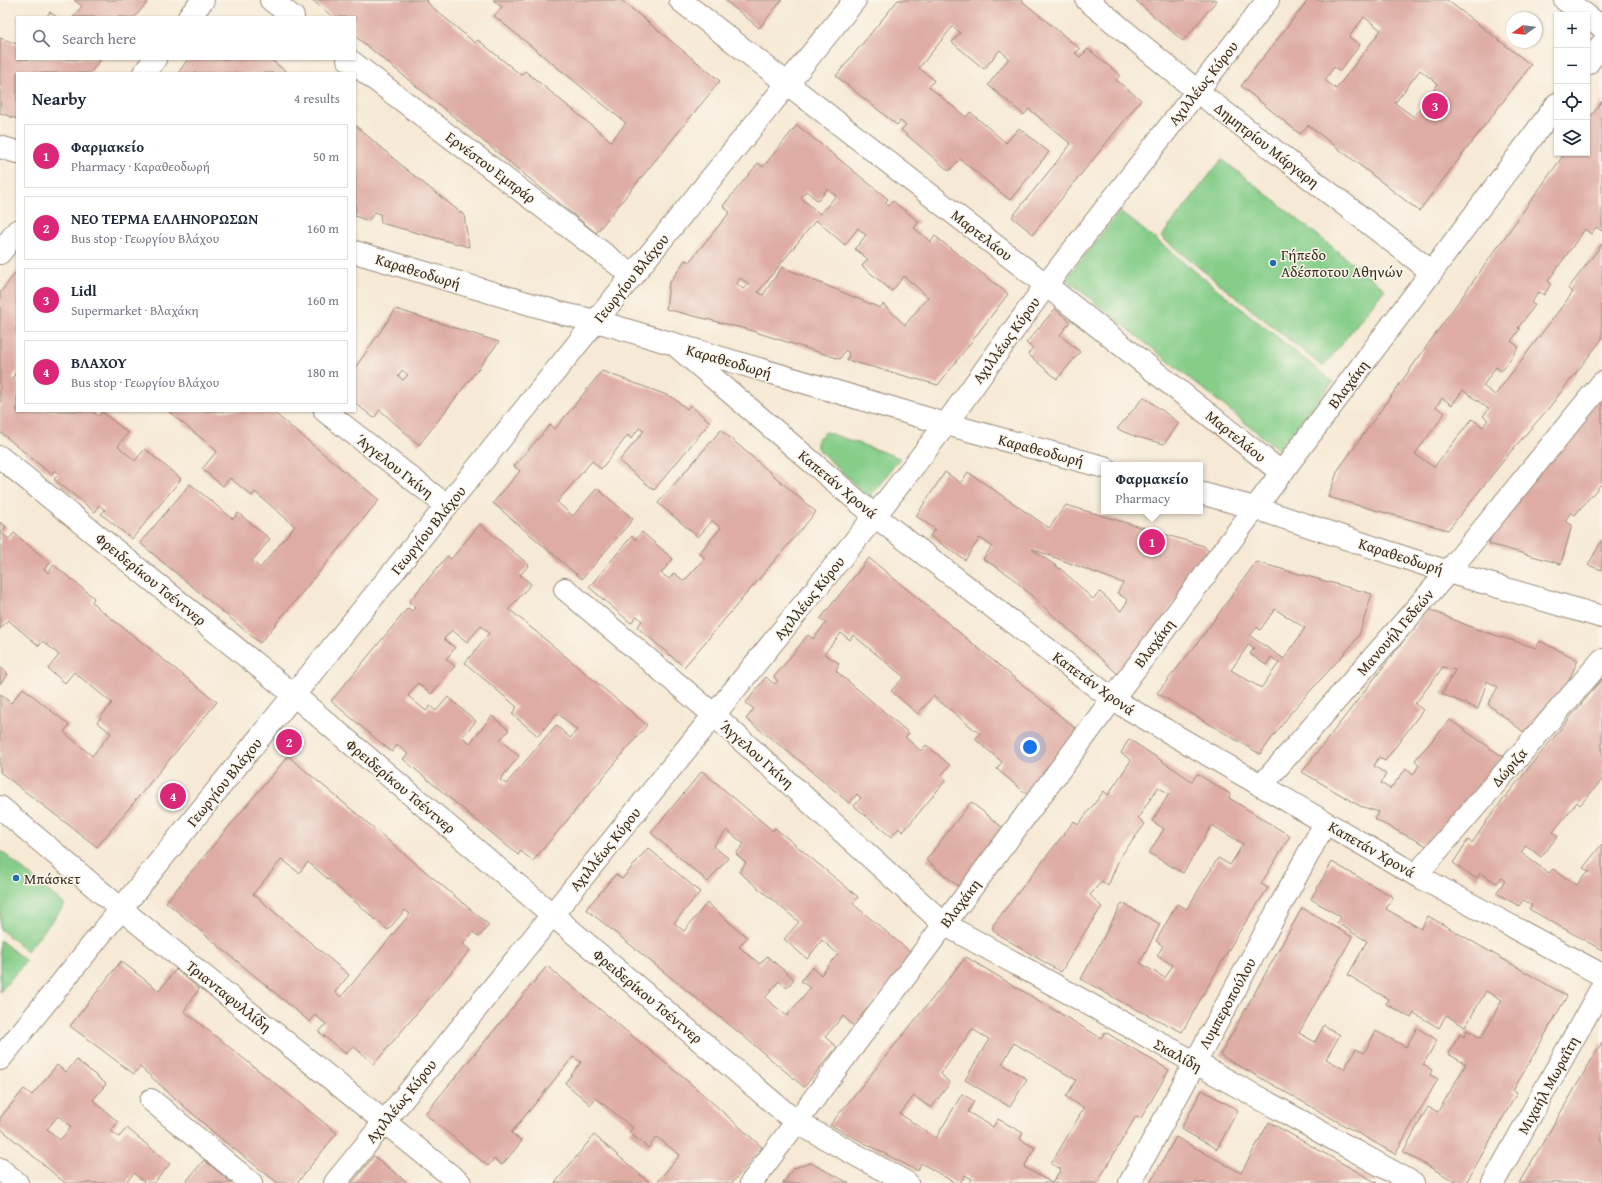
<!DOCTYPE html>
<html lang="en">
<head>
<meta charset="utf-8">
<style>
	body { margin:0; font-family:"Gentium Book Plus",serif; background:#f2f2f3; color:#1f2937 }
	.controls { position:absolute; right:12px; top:12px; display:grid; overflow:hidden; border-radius:0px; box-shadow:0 1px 3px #0004 }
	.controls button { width:36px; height:36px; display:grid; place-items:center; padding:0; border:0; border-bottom:1px solid #e0e1e3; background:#fff; color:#1f2937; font:20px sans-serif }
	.compass { position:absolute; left:1506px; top:12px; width:36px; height:36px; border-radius:50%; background:#fff; box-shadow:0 1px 3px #0004; rotate:255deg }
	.you { position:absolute; left:1030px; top:747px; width:14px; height:14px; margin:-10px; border:3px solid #fff; border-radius:50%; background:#1a73e8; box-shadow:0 0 0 6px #1a73e833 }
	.badge { display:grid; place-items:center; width:26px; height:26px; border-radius:50%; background:#db2777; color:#fff; font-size:13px; font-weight:700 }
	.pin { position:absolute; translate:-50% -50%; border:2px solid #fff; box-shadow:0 1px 4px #0006 }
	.popup { position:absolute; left:1101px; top:462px; width:102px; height:52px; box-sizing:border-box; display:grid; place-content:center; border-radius:0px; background:#fff; filter:drop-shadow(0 1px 3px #0005); font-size:13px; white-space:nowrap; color:#747a83 }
	.popup b { font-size:15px; color:#1f2937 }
	.popup::after { content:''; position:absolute; left:50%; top:100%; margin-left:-8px; border:8px solid transparent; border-top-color:#fff }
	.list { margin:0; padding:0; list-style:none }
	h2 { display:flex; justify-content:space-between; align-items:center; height:52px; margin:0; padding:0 16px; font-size:17px }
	h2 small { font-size:13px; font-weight:400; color:#747a83 }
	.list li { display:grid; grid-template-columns:26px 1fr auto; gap:12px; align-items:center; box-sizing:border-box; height:64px; margin:0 8px 8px; padding:0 8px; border:1px solid #e0e1e3; border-radius:0px }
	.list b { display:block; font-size:15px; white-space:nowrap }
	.list p { margin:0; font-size:13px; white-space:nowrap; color:#747a83 }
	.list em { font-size:13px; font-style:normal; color:#747a83 }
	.icon { flex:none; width:22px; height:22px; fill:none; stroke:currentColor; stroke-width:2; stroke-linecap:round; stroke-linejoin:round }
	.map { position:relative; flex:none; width:1602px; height:1183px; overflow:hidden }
	.search { position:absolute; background:#fff; box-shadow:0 1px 3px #0004; left:16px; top:16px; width:340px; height:44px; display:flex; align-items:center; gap:10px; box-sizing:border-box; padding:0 14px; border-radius:0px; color:#747a83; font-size:15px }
	.panel { position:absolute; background:#fff; box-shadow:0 1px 3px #0004; left:16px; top:72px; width:340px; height:340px; border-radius:0px }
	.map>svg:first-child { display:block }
	.green { fill:#85cd89; stroke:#607c54 }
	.building { fill:#deaca3; fill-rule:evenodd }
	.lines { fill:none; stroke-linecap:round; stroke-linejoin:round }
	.minor-casing { stroke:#988a7a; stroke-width:24 }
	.major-casing { stroke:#988a7a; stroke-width:24 }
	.minor { stroke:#fff; stroke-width:22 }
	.major { stroke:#fff; stroke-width:22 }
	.poi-dot { fill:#1f6fb2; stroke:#fbf7ec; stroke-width:1.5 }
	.labels { text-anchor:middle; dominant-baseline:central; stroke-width:3; stroke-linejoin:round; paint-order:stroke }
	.street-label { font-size:15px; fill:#3b2a1e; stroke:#fbf7ec }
	.poi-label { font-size:15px; fill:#3b2a1e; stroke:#fbf7ec; text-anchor:start }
</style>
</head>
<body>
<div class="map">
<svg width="1602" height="1183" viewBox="0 0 1602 1183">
	<rect width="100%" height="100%" fill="#fbf7ec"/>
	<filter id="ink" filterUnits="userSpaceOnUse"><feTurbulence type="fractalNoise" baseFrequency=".025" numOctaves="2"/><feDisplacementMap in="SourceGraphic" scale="8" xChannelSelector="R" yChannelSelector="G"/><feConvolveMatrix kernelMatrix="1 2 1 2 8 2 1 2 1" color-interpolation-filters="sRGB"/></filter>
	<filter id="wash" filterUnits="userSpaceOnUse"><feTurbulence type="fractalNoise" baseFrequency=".012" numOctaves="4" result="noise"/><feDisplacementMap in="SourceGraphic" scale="16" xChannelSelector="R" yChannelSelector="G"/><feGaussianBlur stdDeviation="0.9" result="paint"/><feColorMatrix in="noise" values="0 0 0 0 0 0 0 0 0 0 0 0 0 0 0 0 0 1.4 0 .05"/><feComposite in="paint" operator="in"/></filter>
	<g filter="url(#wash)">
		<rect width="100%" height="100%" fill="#f6e9d5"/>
		<g class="green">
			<polygon points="1222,159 1385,289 1323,367 1161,237"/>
			<polygon points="1120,211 1333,382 1279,450 1066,279"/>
			<polygon points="826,432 900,458 869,498 817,448 817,439"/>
			<polygon points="0,850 65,905 27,951 0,929"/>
			<polygon points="0,940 26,961 0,992"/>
		</g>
		<g id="blocks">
			<g class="building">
				<polygon points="74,0 149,0 135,17 73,17 82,6"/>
				<polygon points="312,0 428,0 427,2 431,6 475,43 478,40 521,75 525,71 611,141 626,123 494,16 502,7 493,0 621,0 720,81 596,233 355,36 355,17 333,17"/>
				<polygon points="725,0 782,0 759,28"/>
				<polygon points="898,0 1021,0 1080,49 1075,53 1080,57 1088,49 1120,75 1116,80 1141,100 1033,234 1012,217 1071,144 1029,109 1024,115 988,85 1009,58 1000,50 984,69 952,42 960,33 953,26 919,68 934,80 929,87 966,117 970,112 1006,143 1019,128 1049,152 1010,200 960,159 949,171 901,130 906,125 900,121 897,125 836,76"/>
				<polygon points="1135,0 1217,0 1183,41"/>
				<path d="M1308 0H1447L1531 65 1419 211 1308 125 1300 134 1241 86ZM1364 17 1381 30 1336 89 1325 80 1334 67 1340 71 1360 45 1349 37ZM1420 70 1438 84 1414 117 1395 103Z"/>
				<polygon points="50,12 57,17 46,17"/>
				<polygon points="0,38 17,44 17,59 101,59 90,73 17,73 17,119 0,113"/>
				<polygon points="188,59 270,59 288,73 178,73"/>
				<path d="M1602 101V231L1596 227 1591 234 1585 229 1548 281 1551 284 1544 295 1539 292 1531 303 1535 305 1518 328 1520 329 1511 341 1519 347 1501 371 1496 367 1483 386 1495 395 1573 292 1568 289 1602 244V339L1548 409 1512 450 1448 530 1328 497 1338 470 1565 153H1587V122ZM1463 390 1489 409 1483 416 1488 420 1483 427 1472 419 1434 467 1415 454 1445 413 1436 407 1441 400 1442 398 1452 405Z"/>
				<polygon points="355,125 408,171 464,215 469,247 381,223 380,214 375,212 368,221 355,216"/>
				<path d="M797 125 888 199 885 203 889 206 893 201 919 222 914 228 931 242 935 236 1008 294 938 385 847 360 849 353 845 350 840 359 746 329 666 309 669 284 685 260 689 262 730 212 723 206 758 163 763 167ZM827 189 836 196 820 214 801 198 806 191 818 201ZM816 220 845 245 858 228 866 235 855 249 868 259 862 266 892 291 904 276 928 297 905 325 883 304 880 308 782 267 763 295 758 292ZM740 278 749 284 743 289 737 284Z"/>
				<polygon points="17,271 17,371 12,378 17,383 17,411 92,411 98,416 102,412 128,433 118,446 135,461 145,449 181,479 132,539 101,514 105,510 99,505 95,512 54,479 59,474 55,470 51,474 0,432 0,293"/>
				<path d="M396 309 499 342 419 445 380 410 374 418 355 403V368ZM402 370 408 375 403 380 398 376Z"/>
				<polygon points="1055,309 1070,322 1060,335 1080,352 1057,379 1028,354 1033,348 1026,343"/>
				<polygon points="602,371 672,397 687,409 690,405 710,422 654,490 619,461 644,431 639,428 631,439 628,435 601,469 592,461 557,502 573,516 597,488 633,519 582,579 493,503 520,471 514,466 550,425 555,429"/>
				<polygon points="1602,394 1602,483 1575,515 1571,512 1565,521 1572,525 1561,564 1489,544 1495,516"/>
				<polygon points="1144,397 1179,423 1164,444 1137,437 1117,429"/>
				<polygon points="168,411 272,411 379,500 260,643 140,543 190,484 233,519 238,513 270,539 252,561 260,568 295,526 255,492 252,496 230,478 223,486 202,469 217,451"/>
				<polygon points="721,430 816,512 684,667 637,627 642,621 637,616 631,623 589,587 632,536 635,540 642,532 673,559 661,573 669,579 674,573 684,581 705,558 699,553 721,528 712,521 698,537 658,503"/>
				<path d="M945 472 961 483 968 472 1049 528 1066 505 1204 546 1210 553 1121 677 1009 575 983 559 992 546 980 538 965 560 930 536 935 529 916 516ZM1032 549 1123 583 1117 593 1128 600 1121 611 1100 592 1093 599 1063 571Z"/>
				<polygon points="0,522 6,527 1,533 9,539 14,533 50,563 44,569 48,573 54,565 94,598 92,602 97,607 217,702 97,847 0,772 0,694 11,703 23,688 69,725 64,732 92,756 111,733 97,722 112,703 74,672 65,683 48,669 59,655 43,641 39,646 8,620 0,629"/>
				<path d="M480 524 529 565 520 575 531 584 509 609 647 725 533 861 521 851 518 855 403 759 408 754 397 745 392 752 331 701 408 608 412 611 415 608 409 602 447 556 451 559ZM481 626 489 633 465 663 517 707 512 714 538 736 557 713 577 730 570 738 556 725 506 784 500 780 519 756 500 740 509 730 492 716 470 743 462 737 476 721 448 697 436 711 430 706 426 711 408 696 418 683 431 694 455 666 446 659 455 648 444 639 452 630 467 642Z"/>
				<polygon points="1602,540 1602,570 1588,565"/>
				<polygon points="869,558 1081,733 1029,796 997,769 1002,762 975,739 980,734 933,696 918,714 891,691 904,677 853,635 850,640 841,633 824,654 839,663 836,671 909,733 905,737 921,751 926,745 950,765 941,776 946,780 903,832 899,828 891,837 854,806 861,798 857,794 849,803 805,765 746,719 754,709 746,703 766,677 774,684 778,681 774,677 808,635 813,639 826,623 820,619"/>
				<path d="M1256 562 1372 594 1359 635 1352 645 1293 710 1260 754 1157 693 1196 645ZM1275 609 1305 628 1284 659 1250 636 1257 627 1260 630ZM1249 644 1254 648 1250 654 1266 665 1271 657 1279 663 1261 688 1231 670Z"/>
				<polygon points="1428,609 1476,629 1536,648 1540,641 1578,660 1569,680 1554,702 1526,734 1488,704 1498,687 1487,681 1478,709 1442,694 1455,670 1443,667 1415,704 1423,710 1385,761 1379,757 1374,766 1386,774 1381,783 1390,789 1406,769 1413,775 1419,765 1415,760 1450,720 1503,757 1431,848 1374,819 1379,812 1360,806 1302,772"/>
				<polygon points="0,667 8,674 0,684"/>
				<polygon points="1602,679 1602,780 1580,805 1577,802 1553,832 1558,836 1541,857 1526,845 1521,853 1549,873 1553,869 1577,885 1584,875 1590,872 1583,868 1602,844 1602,950 1529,909 1532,905 1527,902 1523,900 1519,906 1496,893 1505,881 1501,878 1497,883 1480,873 1477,879 1453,863 1468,840 1472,843 1490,816 1531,765"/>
				<polygon points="1129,739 1192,781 1197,774 1230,794 1229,798 1290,836 1261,884 1268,888 1236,937 1182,1032 1118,1000 1081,979 1122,903 1160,924 1140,963 1165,978 1173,965 1157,956 1163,946 1156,941 1177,904 1187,909 1218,858 1230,865 1243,844 1212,825 1183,873 1149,853 1164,829 1152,821 1169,794 1158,787 1138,818 1145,824 1120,857 1108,886 1102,881 1090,895 1102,907 1084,933 1061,972 999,935 993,930 993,925 1074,821 1078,825 1104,791 1108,795 1131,760 1121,753"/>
				<path d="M288 756 489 925 479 937 473 932 463 944 470 950 374 1064 353 1046 346 1054 319 1032 326 1024 315 1015 310 1022 166 902ZM282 859 299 873 308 862 388 930 405 910 410 914 341 997 335 992 349 975 253 894Z"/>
				<polygon points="702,771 773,831 775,828 858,897 853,904 914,955 854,1026 843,1016 825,1037 837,1047 804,1087 742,1035 586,909 616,874 622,879 648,848 700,892 674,923 684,931 707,903 747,937 739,947 760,964 767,956 794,979 787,988 779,981 765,998 787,1016 810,988 801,981 812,967 821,975 838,954 822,940 807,959 784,939 799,922 739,872 746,863 736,854 744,844 727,830 713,846 728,858 708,882 651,833"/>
				<polygon points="971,802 1008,832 963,890 926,860"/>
				<polygon points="1332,862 1393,897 1386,909 1421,929 1428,916 1567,996 1513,1091 1517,1093 1466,1183 1458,1183 1403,1152 1428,1107 1438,1112 1466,1064 1448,1054 1460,1034 1464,1037 1467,1030 1481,1038 1502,1000 1486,991 1465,1027 1446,1015 1439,1028 1414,1013 1411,1018 1386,1004 1388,999 1348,975 1367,941 1337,923 1341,917 1311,899"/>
				<polygon points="1302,908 1352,937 1299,1033 1315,1042 1324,1025 1340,1035 1326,1059 1344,1069 1356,1049 1364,1053 1376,1031 1406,1047 1417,1028 1437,1040 1423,1065 1432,1070 1430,1075 1438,1079 1395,1154 1220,1055"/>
				<polygon points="966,957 1101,1038 1105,1032 1169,1070 1141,1118 1136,1116 1097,1183 1052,1183 1061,1169 1051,1164 1084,1108 1066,1097 1076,1080 1014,1043 1002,1064 1027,1079 1010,1107 965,1080 989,1039 972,1029 941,1074 950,1083 931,1108 914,1096 900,1114 936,1138 962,1094 974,1101 968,1112 993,1127 998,1119 1023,1133 1020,1139 1035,1148 1024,1167 1052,1183 969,1183 972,1179 965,1175 960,1183 955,1183 921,1163 918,1171 830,1125"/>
				<polygon points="121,961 159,991 176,969 199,989 184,1011 337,1133 297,1183 278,1183 220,1138 140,1067 134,1074 70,1026"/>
				<polygon points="547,966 697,1089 762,1147 732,1183 656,1183 680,1155 657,1137 648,1148 629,1132 633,1128 596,1098 591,1105 565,1083 581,1062 573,1057 511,1133 522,1141 502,1165 494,1159 488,1166 425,1114"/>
				<polygon points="1602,1042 1602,1183 1519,1183 1561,1112"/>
				<path d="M77 1060 106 1084 93 1100 118 1122 111 1131 119 1137 127 1128 170 1164 154 1183H145L134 1173 127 1181 129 1183H65L0 1128V1118L24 1089 32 1095 57 1065 66 1072ZM58 1116 71 1127 60 1140 47 1129Z"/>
				<polygon points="1202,1090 1238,1110 1217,1149 1181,1129"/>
				<polygon points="1269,1122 1377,1183 1150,1183 1176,1137 1241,1173"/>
				<polygon points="594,1135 650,1183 555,1183"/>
				<polygon points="374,1156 408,1183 352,1183"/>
				<polygon points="204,1160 232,1183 185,1183"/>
				<polygon points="811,1163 849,1183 783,1183 794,1168"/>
			</g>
		</g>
	</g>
	<g filter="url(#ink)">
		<use href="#blocks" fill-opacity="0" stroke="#988a7a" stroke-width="1"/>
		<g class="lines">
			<defs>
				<g id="minor">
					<polyline points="271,0 293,17"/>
					<polyline points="680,0 1046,285 1282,473"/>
					<polyline points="1087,0 1197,91 1432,272"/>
					<polyline points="189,17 203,0"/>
					<polyline points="348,59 633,276"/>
					<polyline points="1587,64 1602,44"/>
					<polyline points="144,73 155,59"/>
					<polyline points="0,147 17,152"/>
					<polyline points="355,252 564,314 596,321 946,424 1104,467"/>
					<polyline points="0,253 17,231"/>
					<polyline points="675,345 875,516 1112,699 1416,875 1602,975"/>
					<polyline points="325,411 447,506"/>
					<polyline points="0,457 294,695 796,1122 907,1183"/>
					<polyline points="1200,493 1255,508 1448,572 1602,617"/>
					<polyline points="565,589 714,715 944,924 1413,1183"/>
					<polyline points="1261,786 1448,572 1602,383"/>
					<polyline points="0,807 121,909 460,1183"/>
					<polyline points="1416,875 1602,660"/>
					<polyline points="0,1059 855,0"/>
					<polyline points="151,1100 251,1183"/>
					<polyline points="0,1169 17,1183"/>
					<polyline points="335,1183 875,516 946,424 1046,285 1268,0"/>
					<polyline points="751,1183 1557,104"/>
					<polyline points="1130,1183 1325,823"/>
					<polyline points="1493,1183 1602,987"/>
				</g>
				<g id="major">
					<polyline points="1565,0 1586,15"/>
					<polyline points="1587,16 1602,27"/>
				</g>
			</defs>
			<use href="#minor" class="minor-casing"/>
			<use href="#major" class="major-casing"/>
			<use href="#minor" class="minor"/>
			<use href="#major" class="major"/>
		</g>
	</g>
	<g class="poi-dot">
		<circle cx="1273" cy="263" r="4"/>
		<circle cx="16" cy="878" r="4"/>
	</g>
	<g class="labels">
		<g class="street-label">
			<text transform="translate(1203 83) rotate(-52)">Αχιλλέως Κύρου</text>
			<text transform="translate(1267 145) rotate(38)">Δημητρίου Μάργαρη</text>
			<text transform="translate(491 167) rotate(37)">Ερνέστου Εμπράρ</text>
			<text transform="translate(982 235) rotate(38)">Μαρτελάου</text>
			<text transform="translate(418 271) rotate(17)">Καραθεοδωρή</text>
			<text transform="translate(631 278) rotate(-51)">Γεωργίου Βλάχου</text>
			<text transform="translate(1006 340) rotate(-54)">Αχιλλέως Κύρου</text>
			<text transform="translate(729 361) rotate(16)">Καραθεοδωρή</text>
			<text transform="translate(1348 384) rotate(-53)">Βλαχάκη</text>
			<text transform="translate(1236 436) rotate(39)">Μαρτελάου</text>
			<text transform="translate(1041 450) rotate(15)">Καραθεοδωρή</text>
			<text transform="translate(395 466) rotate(38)">Άγγελου Γκίνη</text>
			<text transform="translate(838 484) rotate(40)">Καπετάν Χρονά</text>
			<text transform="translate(428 530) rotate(-51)">Γεωργίου Βλάχου</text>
			<text transform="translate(1401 556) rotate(18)">Καραθεοδωρή</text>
			<text transform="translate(151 579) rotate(39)">Φρειδερίκου Τσέντνερ</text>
			<text transform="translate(809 598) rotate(-51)">Αχιλλέως Κύρου</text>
			<text transform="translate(1395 632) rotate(-49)">Μανουήλ Γεδεών</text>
			<text transform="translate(1154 643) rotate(-53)">Βλαχάκη</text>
			<text transform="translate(1094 683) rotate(36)">Καπετάν Χρονά</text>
			<text transform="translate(757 754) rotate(42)">Άγγελου Γκίνη</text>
			<text transform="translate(1509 767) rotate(-49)">Δώριζα</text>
			<text transform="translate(224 782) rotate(-51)">Γεωργίου Βλάχου</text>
			<text transform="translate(401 786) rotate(40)">Φρειδερίκου Τσέντνερ</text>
			<text transform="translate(605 849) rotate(-51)">Αχιλλέως Κύρου</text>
			<text transform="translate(1372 849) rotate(30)">Καπετάν Χρονά</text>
			<text transform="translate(960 903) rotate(-53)">Βλαχάκη</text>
			<text transform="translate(229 996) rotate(39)">Τριανταφυλλίδη</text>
			<text transform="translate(648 996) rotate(40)">Φρειδερίκου Τσέντνερ</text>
			<text transform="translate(1227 1003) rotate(-61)">Λυμπεροπούλου</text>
			<text transform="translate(1178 1055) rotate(29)">Σκαλίδη</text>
			<text transform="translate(1548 1085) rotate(-61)">Μιχαήλ Μωραΐτη</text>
			<text transform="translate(401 1101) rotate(-51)">Αχιλλέως Κύρου</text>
		</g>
		<g class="poi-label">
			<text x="1281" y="254">Γήπεδο<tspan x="1281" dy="17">Αδέσποτου Αθηνών</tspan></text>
			<text x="24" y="878">Μπάσκετ</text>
		</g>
	</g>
</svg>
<div class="controls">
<button>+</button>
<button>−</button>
<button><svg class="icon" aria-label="locate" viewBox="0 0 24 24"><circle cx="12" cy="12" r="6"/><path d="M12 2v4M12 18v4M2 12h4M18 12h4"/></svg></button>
<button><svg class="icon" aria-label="layers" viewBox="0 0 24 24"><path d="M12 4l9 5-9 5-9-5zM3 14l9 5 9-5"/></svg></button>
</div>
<svg class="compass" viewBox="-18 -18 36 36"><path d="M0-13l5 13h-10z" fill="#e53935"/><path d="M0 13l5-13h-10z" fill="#747a83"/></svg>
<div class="you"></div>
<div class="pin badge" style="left:1152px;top:542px">1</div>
<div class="popup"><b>Φαρμακείο</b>Pharmacy</div>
<div class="pin badge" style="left:289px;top:742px">2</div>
<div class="pin badge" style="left:1435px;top:106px">3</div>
<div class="pin badge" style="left:173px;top:796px">4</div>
<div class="search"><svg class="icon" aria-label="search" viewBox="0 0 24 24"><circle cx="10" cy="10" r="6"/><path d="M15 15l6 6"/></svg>Search here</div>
<section class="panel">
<h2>Nearby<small>4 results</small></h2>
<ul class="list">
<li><span class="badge">1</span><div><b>Φαρμακείο</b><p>Pharmacy · Καραθεοδωρή</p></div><em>50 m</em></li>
<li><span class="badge">2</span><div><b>ΝΕΟ ΤΕΡΜΑ ΕΛΛΗΝΟΡΩΣΩΝ</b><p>Bus stop · Γεωργίου Βλάχου</p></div><em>160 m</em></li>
<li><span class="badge">3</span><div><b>Lidl</b><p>Supermarket · Βλαχάκη</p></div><em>160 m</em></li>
<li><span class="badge">4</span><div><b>ΒΛΑΧΟΥ</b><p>Bus stop · Γεωργίου Βλάχου</p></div><em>180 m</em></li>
</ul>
</section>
</div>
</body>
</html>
